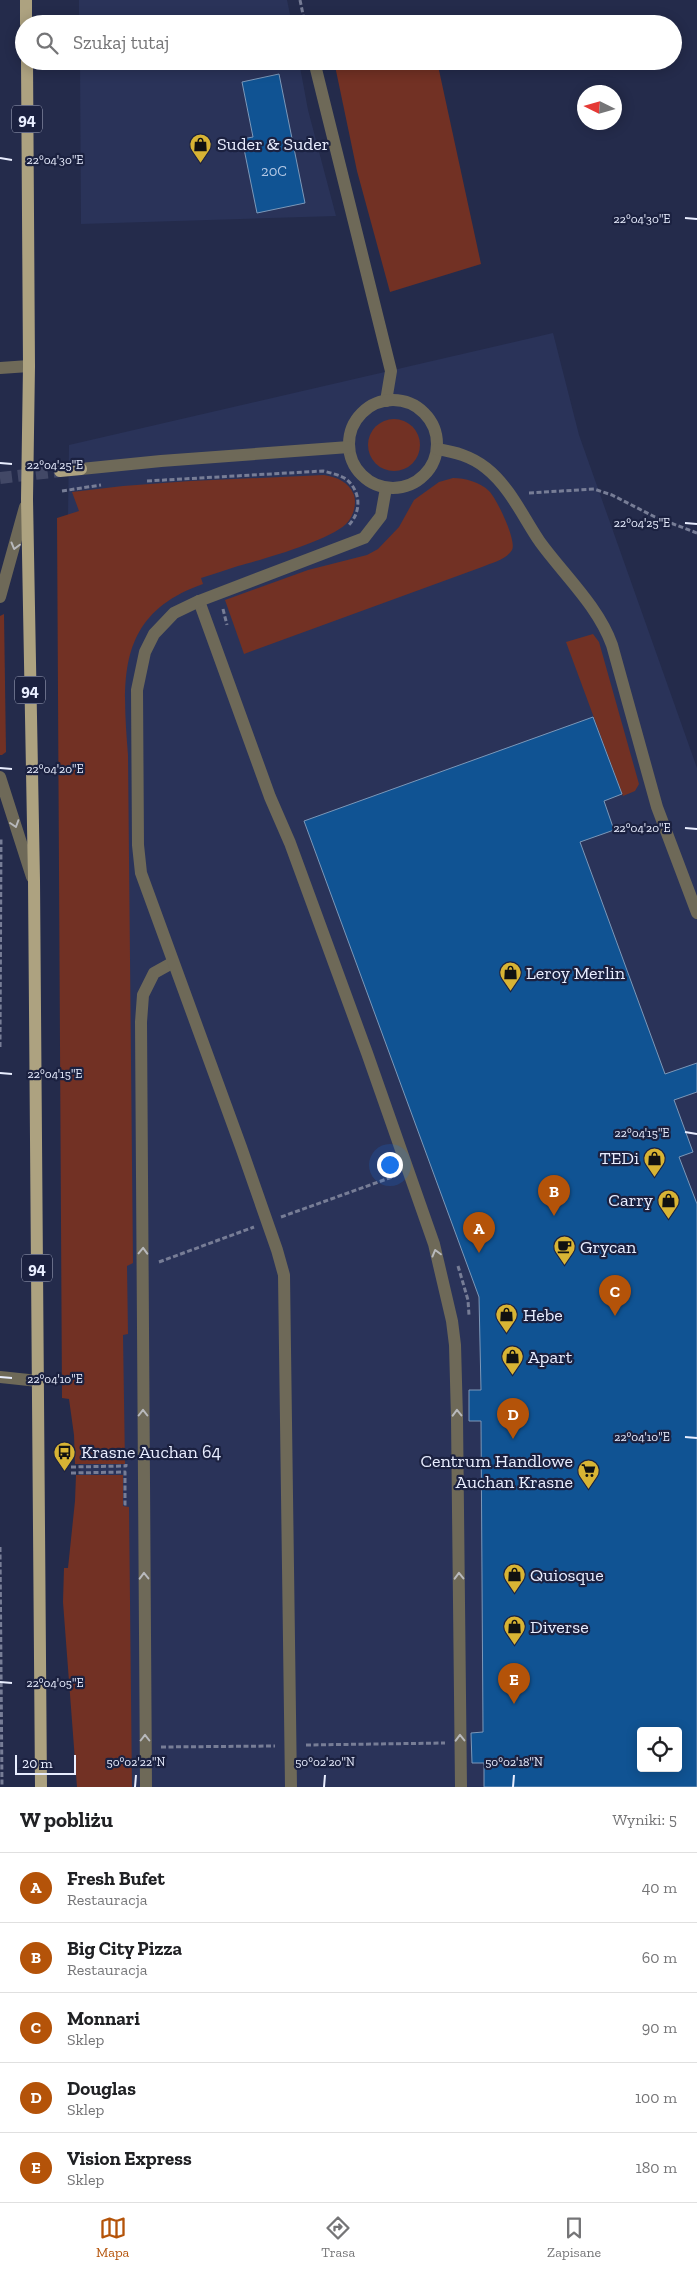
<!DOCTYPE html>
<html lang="pl">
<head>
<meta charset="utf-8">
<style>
	body { margin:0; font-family:"Zilla Slab",serif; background:#f6f6f6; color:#202124 }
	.controls { position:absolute; right:15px; bottom:15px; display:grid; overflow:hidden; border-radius:5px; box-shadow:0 2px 12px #0003 }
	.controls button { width:45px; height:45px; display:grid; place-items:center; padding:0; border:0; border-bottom:1px solid #e0e0e0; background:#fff; color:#202124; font:25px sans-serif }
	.compass { position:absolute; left:577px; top:85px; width:45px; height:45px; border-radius:50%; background:#fff; box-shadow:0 2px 12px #0003; rotate:275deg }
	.scale { position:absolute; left:15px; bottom:12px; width:61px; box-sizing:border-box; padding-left:5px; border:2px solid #e9eeff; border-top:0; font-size:14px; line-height:18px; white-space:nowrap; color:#e9eeff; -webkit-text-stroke:4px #1b2140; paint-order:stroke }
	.you { position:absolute; left:389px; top:1164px; width:18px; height:18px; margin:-12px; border:4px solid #fff; border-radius:50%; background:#1a73e8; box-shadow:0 0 0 8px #1a73e833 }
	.badge { display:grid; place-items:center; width:32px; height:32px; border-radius:50%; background:#b45309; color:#fff; font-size:16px; font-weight:700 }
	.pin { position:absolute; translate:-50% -41px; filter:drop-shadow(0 1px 2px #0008) }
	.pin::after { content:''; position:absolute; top:26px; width:18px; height:15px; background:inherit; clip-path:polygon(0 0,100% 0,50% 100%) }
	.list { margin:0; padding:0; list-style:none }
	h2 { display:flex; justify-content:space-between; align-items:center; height:65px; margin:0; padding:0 20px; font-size:21px }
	h2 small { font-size:16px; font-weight:400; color:#757577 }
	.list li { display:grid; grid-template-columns:32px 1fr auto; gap:15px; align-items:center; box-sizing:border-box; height:70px; padding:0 20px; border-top:1px solid #e0e0e0 }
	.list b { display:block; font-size:19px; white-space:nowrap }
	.list p { margin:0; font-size:16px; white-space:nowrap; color:#757577 }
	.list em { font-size:16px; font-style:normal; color:#757577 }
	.icon { flex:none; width:28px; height:28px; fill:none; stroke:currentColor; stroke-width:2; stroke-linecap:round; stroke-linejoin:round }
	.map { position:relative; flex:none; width:697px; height:1787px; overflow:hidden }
	.search { position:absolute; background:#fff; box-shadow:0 2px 12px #0003; left:15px; right:15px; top:15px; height:55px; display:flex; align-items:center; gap:12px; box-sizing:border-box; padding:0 18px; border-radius:28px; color:#757577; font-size:19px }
	.sheet { height:415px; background:#fff }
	nav { display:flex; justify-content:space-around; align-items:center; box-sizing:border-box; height:70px; border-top:1px solid #e0e0e0; background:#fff; font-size:14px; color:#757577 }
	nav a { display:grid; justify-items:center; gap:2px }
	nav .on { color:#b45309 }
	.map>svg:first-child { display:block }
	.built { fill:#2a3359; fill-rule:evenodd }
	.green { fill:#723124 }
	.building { fill:#105393; stroke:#7c98b9; fill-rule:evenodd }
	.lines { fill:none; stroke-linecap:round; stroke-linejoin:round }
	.minor-tunnel { stroke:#424866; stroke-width:12; stroke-dasharray:12 6; stroke-linecap:butt }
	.path { stroke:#777d96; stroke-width:3; stroke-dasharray:5 2.5; stroke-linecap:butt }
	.minor { stroke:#6e6958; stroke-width:12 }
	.major { stroke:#ada280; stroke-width:12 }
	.oneway { stroke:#b8b9bc }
	.ticks { fill:none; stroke:#e9eeff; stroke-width:2 }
	.labels { text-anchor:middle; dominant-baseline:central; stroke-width:4.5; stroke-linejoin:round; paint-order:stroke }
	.number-label { font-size:15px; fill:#b3c7e4 }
	.shield { fill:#1b2140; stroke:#abb0c6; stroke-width:1 }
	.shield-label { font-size:16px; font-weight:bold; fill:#e9eeff }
	.poi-label { font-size:18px; fill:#e9eeff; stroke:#1b2140; text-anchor:start }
	.ticks-label { font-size:12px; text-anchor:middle; fill:#e9eeff; stroke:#1b2140; stroke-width:4.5; stroke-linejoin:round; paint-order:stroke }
</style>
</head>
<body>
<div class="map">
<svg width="697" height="1787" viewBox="0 0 697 1787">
	<rect width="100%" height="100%" fill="#242b4b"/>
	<g class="built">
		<polygon points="79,0 287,0 292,24 79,24"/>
		<polygon points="80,61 294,61 300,67 308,110 336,216 81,224"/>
		<path d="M553 333 579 435 697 768V1787H86L66 663 69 445ZM641 1731H678V1768H641Z"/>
	</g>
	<g class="green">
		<polygon points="334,61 437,61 481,264 390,292 357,171"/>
		<circle cx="394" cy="445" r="26"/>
		<path d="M324 475C337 477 349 482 354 495 357 505 353 517 346 524 328 541 264 559 238 566 226 570 214 574 201 578L203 584C117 614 122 677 128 755L133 1263 127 1266 128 1334 123 1335 125 1464H75L74 1435 69 1399 62 1398 57 518 79 511 72 492 123 486 190 481Z"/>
		<path d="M453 478C465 478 480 482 489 491 497 499 517 541 512 550 506 560 491 563 482 567L244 654 225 600 308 570 367 555 378 549 399 527 414 500 439 482Z"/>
		<polygon points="4,614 6,752 2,755 0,755 0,616"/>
		<polygon points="593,634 599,642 639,784 635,791 623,796 566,642"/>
		<polygon points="76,1475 123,1475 123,1506 129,1507 132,1787 77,1787 63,1602 64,1568 68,1568 75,1501"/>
	</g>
	<g class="building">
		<polygon points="279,74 305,203 257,213 242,139 253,137 242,82"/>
		<path d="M593 717 622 794 604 801 614 830 580 842 665 1074 697 1063V1092L674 1100 693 1152 679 1157 697 1204V1787H484V1763H472L471 1733 483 1732 481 1421H469V1390H481L479 1297 304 821ZM641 1731H678V1768H641Z"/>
	</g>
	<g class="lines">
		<polyline class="minor-tunnel" points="0,478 60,471"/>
		<g class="path">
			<polyline points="300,0 305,24"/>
			<path d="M147 481 323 471C331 473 340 475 346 479 361 491 362 512 348 526"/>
			<polyline points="62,491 101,485"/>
			<polyline points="529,493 594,489 612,495 655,517 697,533"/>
			<polyline points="223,609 227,625"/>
			<polyline points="0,1047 1,839"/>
			<polyline points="281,1217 395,1176"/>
			<polyline points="159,1262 254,1227"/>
			<polyline points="458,1266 468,1300 469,1315"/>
			<polyline points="71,1467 126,1466 126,1464"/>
			<polyline points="71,1473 125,1472 125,1504 128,1504"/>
			<polyline points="0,1547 2,1787"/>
			<polyline points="306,1745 445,1743"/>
			<polyline points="161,1747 275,1746"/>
		</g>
		<g class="minor">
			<polyline points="314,61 391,371 386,401"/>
			<polyline points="0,368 29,366"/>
			<circle cx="393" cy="444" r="44"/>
			<path d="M437 449C455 452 471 456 486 468 510 487 523 517 540 542 564 575 598 606 612 645L657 807 697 913"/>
			<polyline points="81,469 161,461 349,447"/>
			<polyline points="0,597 25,507"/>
			<polyline points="199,601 270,797 290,843 367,1053 434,1244 452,1321 455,1345 457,1418 461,1787"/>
			<polyline points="0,777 32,877"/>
			<polyline points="0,1377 38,1381"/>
			<polyline points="146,1787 141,1022 143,995 154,973 172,963"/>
			<polyline points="291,1787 284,1275 277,1250 241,1147 141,873 138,845 137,690 145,652 154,634 174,613 199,601 364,538 381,516 386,488"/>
		</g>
		<g class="major">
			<polyline points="26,0 26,24"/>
			<polyline points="27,61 29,366 27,499 34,880 41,1787"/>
			<polyline points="60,471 81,469"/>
		</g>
	</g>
	<defs><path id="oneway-chevron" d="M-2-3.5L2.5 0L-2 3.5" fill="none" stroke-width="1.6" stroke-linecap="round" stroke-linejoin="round" transform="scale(1.25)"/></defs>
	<g class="oneway">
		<use href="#oneway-chevron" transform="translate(15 546) rotate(105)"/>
		<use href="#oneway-chevron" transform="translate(15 824) rotate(72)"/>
		<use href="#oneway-chevron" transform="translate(143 1251) rotate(-88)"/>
		<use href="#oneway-chevron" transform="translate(436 1253) rotate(-105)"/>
		<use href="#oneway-chevron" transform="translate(143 1413) rotate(-90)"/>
		<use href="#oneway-chevron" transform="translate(457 1413) rotate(-91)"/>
		<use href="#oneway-chevron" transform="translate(144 1576) rotate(-91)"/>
		<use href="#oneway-chevron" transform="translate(459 1576) rotate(-91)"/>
		<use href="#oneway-chevron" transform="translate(145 1738) rotate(-90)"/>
		<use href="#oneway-chevron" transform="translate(460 1738) rotate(-91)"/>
	</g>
	<path class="ticks" d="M0 158 12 160M685 218 697 219M0 463 12 464M685 523 697 524M0 768 12 769M685 828 697 829M0 1073 12 1074M685 1132 697 1134M0 1377 12 1378M685 1437 697 1438M0 1682 12 1683M135 1787 136 1775M324 1787 325 1775M513 1787 514 1775"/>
	<defs>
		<symbol id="shop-pin" viewBox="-11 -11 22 30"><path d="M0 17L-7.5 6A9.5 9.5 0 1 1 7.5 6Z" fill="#d8b434" stroke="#1b2140"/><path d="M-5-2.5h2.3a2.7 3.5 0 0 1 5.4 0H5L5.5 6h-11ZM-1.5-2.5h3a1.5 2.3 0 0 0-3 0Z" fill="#111"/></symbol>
		<symbol id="cafe-pin" viewBox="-11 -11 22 30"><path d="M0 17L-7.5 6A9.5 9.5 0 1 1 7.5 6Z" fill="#d8b434" stroke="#1b2140"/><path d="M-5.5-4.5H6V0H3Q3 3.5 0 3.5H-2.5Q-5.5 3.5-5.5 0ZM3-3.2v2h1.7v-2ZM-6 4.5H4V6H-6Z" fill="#111"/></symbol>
		<symbol id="bus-pin" viewBox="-11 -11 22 30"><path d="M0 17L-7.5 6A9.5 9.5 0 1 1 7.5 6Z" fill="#d8b434" stroke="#1b2140"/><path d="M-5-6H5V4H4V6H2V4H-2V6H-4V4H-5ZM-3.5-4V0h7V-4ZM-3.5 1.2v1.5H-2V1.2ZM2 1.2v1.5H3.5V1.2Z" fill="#111"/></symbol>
		<symbol id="supermarket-pin" viewBox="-11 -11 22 30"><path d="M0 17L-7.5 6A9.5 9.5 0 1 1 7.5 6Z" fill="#d8b434" stroke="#1b2140"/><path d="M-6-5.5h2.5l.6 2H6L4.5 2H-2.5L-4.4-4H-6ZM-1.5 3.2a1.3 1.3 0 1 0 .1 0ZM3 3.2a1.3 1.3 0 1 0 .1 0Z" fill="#111"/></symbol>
	</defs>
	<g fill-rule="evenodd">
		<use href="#shop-pin" x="188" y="132" width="25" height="34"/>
		<use href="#shop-pin" x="498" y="960" width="25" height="34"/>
		<use href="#shop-pin" x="642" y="1146" width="25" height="34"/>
		<use href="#shop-pin" x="656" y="1188" width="25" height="34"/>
		<use href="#cafe-pin" x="552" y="1234" width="25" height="34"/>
		<use href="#shop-pin" x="494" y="1302" width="25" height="34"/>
		<use href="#shop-pin" x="500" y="1344" width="25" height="34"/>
		<use href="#bus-pin" x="52" y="1440" width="25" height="34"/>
		<use href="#supermarket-pin" x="576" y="1458" width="25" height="34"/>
		<use href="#shop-pin" x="502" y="1562" width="25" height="34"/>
		<use href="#shop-pin" x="502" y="1614" width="25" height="34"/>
	</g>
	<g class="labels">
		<g class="number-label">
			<text x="274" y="171">20C</text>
		</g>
		<g class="shield">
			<rect x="12" y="105.5" width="30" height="27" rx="4"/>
			<rect x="15" y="676.5" width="30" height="27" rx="4"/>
			<rect x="22" y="1254.5" width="30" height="27" rx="4"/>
		</g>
		<g class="shield-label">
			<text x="27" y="119">94</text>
			<text x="30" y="690">94</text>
			<text x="37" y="1268">94</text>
		</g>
		<g class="poi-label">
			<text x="217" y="144">Suder &amp; Suder</text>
			<text x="526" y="973">Leroy Merlin</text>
			<text x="639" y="1158" text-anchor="end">TEDi</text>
			<text x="653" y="1200" text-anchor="end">Carry</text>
			<text x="580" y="1247">Grycan</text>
			<text x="523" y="1315">Hebe</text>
			<text x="528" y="1357">Apart</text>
			<text x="81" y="1452">Krasne Auchan 64</text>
			<text x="573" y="1461" text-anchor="end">Centrum Handlowe<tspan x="573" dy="21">Auchan Krasne</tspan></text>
			<text x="530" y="1575">Quiosque</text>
			<text x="530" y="1627">Diverse</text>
		</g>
	</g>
	<g class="ticks-label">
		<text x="55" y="164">22°04'30"E</text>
		<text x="642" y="223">22°04'30"E</text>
		<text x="55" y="469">22°04'25"E</text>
		<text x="642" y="527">22°04'25"E</text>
		<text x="55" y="773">22°04'20"E</text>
		<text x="642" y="832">22°04'20"E</text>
		<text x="55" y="1078">22°04'15"E</text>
		<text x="642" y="1137">22°04'15"E</text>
		<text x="55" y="1383">22°04'10"E</text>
		<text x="642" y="1441">22°04'10"E</text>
		<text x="55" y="1687">22°04'05"E</text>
		<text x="136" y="1766">50°02'22"N</text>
		<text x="325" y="1766">50°02'20"N</text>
		<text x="514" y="1766">50°02'18"N</text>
	</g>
</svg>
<div class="controls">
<button><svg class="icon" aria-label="locate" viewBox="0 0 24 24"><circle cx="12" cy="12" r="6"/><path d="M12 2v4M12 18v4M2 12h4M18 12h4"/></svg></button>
</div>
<svg class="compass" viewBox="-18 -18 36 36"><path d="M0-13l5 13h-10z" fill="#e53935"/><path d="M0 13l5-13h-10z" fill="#757577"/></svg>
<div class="scale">20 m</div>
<div class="you"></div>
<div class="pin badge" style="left:479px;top:1253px">A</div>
<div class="pin badge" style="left:554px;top:1216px">B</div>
<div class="pin badge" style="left:615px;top:1316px">C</div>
<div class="pin badge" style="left:513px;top:1439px">D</div>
<div class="pin badge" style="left:514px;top:1704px">E</div>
<div class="search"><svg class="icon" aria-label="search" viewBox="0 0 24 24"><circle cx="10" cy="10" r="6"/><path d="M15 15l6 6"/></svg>Szukaj tutaj</div>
</div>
<section class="sheet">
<h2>W pobliżu<small>Wyniki: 5</small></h2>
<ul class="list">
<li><span class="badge">A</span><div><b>Fresh Bufet</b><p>Restauracja</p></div><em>40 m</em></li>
<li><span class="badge">B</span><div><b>Big City Pizza</b><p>Restauracja</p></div><em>60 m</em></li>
<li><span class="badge">C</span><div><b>Monnari</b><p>Sklep</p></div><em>90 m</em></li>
<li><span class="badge">D</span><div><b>Douglas</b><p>Sklep</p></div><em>100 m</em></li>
<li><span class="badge">E</span><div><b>Vision Express</b><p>Sklep</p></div><em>180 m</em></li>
</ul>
</section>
<nav>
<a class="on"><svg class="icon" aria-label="map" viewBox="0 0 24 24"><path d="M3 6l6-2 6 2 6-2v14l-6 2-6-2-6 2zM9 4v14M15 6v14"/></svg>Mapa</a>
<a><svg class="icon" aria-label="directions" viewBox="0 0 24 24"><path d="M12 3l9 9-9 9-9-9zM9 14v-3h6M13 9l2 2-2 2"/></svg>Trasa</a>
<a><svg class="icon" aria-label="saved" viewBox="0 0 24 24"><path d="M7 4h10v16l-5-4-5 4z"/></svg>Zapisane</a>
</nav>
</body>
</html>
